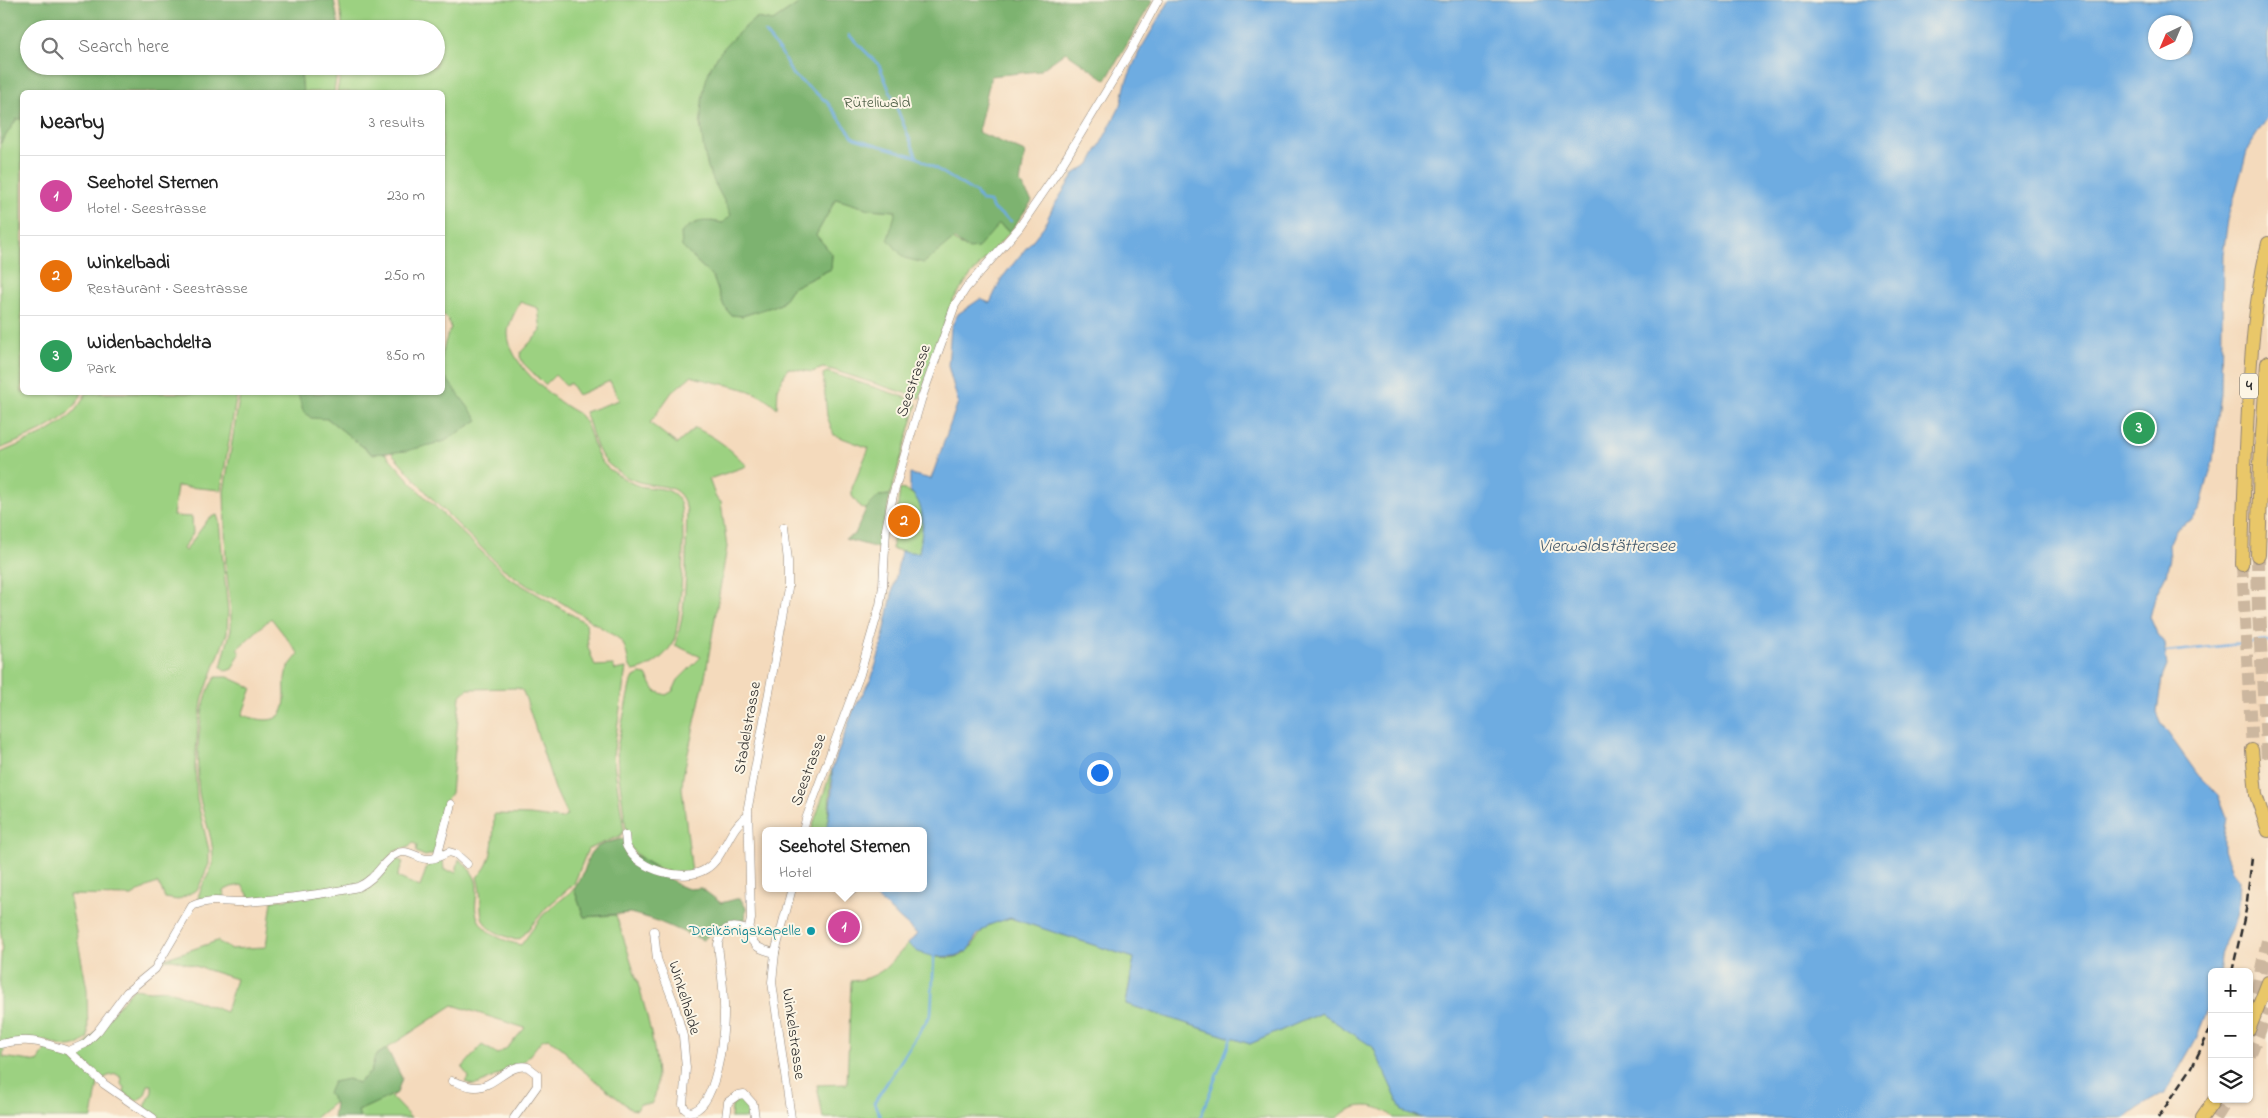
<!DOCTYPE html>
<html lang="en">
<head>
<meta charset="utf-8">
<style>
	body { margin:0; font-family:"Indie Flower",sans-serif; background:#f2f2f2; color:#222 }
	.controls { position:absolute; right:15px; bottom:15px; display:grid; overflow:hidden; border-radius:8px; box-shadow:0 1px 4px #0004 }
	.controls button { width:45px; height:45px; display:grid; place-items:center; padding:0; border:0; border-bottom:1px solid #e0e0e0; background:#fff; color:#222; font:25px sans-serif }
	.compass { position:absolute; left:2148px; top:15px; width:45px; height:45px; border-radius:50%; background:#fff; box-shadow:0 1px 4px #0004; rotate:224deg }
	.you { position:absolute; left:1099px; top:772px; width:18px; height:18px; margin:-12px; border:4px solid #fff; border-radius:50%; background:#1a73e8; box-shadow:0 0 0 8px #1a73e833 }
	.badge { display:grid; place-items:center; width:32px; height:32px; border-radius:50%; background:#d1495b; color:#fff; font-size:16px; font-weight:700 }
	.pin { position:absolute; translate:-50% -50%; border:2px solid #fff; box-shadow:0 1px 5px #0006 }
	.popup { position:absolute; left:762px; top:827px; width:165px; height:65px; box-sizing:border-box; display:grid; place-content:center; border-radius:8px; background:#fff; filter:drop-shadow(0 1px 4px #0005); font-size:16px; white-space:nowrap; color:#767676 }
	.popup b { font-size:19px; color:#222 }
	.popup::after { content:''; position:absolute; left:50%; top:100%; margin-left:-10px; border:10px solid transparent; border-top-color:#fff }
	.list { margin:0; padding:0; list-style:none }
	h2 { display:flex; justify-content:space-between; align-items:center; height:65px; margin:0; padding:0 20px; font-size:21px }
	h2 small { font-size:16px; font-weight:400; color:#767676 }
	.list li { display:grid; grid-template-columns:32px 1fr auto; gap:15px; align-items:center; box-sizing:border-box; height:80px; padding:0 20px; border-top:1px solid #e0e0e0 }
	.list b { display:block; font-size:19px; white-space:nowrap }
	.list p { margin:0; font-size:16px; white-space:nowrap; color:#767676 }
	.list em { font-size:16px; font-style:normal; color:#767676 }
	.icon { flex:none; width:28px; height:28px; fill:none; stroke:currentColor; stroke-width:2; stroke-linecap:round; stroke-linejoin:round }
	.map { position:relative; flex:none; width:2268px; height:1118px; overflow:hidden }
	.search { position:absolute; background:#fff; box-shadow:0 1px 4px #0004; left:20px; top:20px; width:425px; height:55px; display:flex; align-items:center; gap:12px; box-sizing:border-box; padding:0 18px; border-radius:28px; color:#767676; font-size:19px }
	.panel { position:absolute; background:#fff; box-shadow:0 1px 4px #0004; left:20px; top:90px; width:425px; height:305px; border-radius:8px }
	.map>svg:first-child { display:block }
	.green { fill:#9cd181; stroke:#647e56 }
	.forest { fill:#7db36f; stroke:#546f4d }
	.water { fill:#6eace1; stroke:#4c6c86; fill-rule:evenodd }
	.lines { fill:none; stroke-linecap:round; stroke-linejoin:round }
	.stream { stroke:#6eace1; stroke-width:2.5 }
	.primary-tunnel { stroke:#ccb79f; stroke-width:12; stroke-dasharray:12 6; stroke-linecap:butt }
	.motorway-tunnel { stroke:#ccb79f; stroke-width:14; stroke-dasharray:14 7; stroke-linecap:butt }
	.minor-casing { stroke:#908274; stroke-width:9 }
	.primary-casing { stroke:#908274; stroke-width:14 }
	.motorway-casing { stroke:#908274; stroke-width:16 }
	.minor { stroke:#fff; stroke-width:8 }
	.primary { stroke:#e9c769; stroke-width:12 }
	.motorway { stroke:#e9c769; stroke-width:14 }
	.rail { stroke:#2b2b2b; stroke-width:2.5; stroke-dasharray:8 4; stroke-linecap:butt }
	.culture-dot { fill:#0f9aa8; stroke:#fcf5e5; stroke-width:2 }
	.labels { text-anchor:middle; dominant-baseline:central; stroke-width:4; stroke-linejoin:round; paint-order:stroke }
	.shield { fill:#fcf5e5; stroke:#6a6863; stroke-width:1 }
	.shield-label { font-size:15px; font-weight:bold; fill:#2b2b2b }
	.park-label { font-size:16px; fill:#4d5d45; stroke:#fcf5e5 }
	.street-label { font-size:16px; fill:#2b2b2b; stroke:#fcf5e5 }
	.culture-label { font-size:16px; fill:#0d838f; stroke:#fcf5e5; text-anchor:end }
	.water-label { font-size:18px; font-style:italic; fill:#42586b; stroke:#fcf5e5 }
</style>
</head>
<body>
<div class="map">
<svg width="2268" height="1118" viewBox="0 0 2268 1118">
	<rect width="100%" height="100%" fill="#fcf5e5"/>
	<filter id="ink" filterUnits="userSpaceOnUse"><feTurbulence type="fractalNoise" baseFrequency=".02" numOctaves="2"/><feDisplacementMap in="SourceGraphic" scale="10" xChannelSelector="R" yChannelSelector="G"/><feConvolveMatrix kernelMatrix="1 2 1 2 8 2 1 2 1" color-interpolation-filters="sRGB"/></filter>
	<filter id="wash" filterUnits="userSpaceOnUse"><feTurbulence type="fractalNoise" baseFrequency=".0096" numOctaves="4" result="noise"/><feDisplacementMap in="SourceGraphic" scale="20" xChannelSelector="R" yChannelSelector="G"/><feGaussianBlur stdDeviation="1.12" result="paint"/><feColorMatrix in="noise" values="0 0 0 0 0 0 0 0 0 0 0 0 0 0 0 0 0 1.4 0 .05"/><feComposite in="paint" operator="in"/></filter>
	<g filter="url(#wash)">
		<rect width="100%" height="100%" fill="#f4dabc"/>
		<g class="green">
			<path d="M339 0H800L798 4 773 21 756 18 710 68 700 124 708 167 731 215 724 223 711 221 682 247 713 277 724 306 731 315 742 316 781 304 792 288 831 269 832 254 816 235 836 199 869 209 896 211 969 249 999 224 1010 232 970 276 951 303 920 398 833 370 823 368 812 372 788 368 778 387 777 408C755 385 720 386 691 376L672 392 650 423 677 444 695 428C716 437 731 449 747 466L709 479 716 498 721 502 727 547 706 672 683 776 682 788 692 873C669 877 642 863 628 845L618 768 617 748 630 685 634 677 640 674 646 675 655 691 666 695 673 691 678 680 701 657 675 645C689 603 685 555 687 511 681 483 665 488 643 483 632 481 620 474 612 467 595 455 593 431 585 412L619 400 610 381 578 395 570 383 566 386 555 375 545 385 523 363 520 356 521 352 541 331 538 308 520 302C516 311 508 323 508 334 509 362 546 393 569 408 573 411 578 412 581 416 595 433 591 458 612 471 620 476 630 483 639 486 652 489 669 486 678 498 688 511 681 622 674 640 668 655 650 669 633 671 625 662 630 648 618 638L559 601 528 586 501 567 434 501 391 452 445 441V379C437 363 444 343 451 328L448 319 442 314V92H337L342 66H436V29H343Z"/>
			<polygon points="300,66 338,66 334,92 303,92"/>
			<path d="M17 118 22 119V392L82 393C70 424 28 436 0 449V144Z"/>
			<polygon points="827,372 907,398 917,404 890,495 879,496 866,509 860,507 852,496 852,488 869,448 834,435 827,416 823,374"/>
			<path d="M86 393H237L221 490 177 486 173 516 192 517 193 533 183 549 185 551 209 518 217 515 219 521 228 611 227 633 203 697 198 725 195 767 197 800 209 850V864L198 889 178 900 165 898 161 888 157 883 147 887 132 896 69 895 87 989 88 1038C68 1055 60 1043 40 1040 27 1039 13 1042 0 1043V973L2 943 0 927V453C31 439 72 427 86 393Z"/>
			<path d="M240 393H298L303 411 328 419 372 454 385 453 419 491 508 577 586 623 588 647 595 666 613 665 615 670 626 668 613 756 624 831 620 836 588 849 574 884 547 907 521 938 516 940C466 924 488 913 477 877 495 863 493 835 494 814L530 815 562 819 567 815 555 789 525 696 522 690 517 688 468 689 460 696 451 793C437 809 443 835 434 854L425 856 416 852 417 845 413 843 409 847 395 851 367 881 339 888 311 889 297 894 251 899 242 885 231 887 223 891 225 897 198 899C200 884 213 873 213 857 213 835 202 814 199 793 196 766 197 699 216 677H228L252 688 242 715C262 721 285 727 285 697 285 690 284 680 286 673 288 666 295 659 299 654L271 618 237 649 240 653 232 669 226 671 221 667 231 629V613L226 567 224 491Z"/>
			<path d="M900 489C931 494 922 531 919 554L892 549Z"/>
			<polygon points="832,769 827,831 811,831"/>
			<path d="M394 858 403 862 397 877 420 887 429 861H443L444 870 456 872 459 859C466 865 473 872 476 881 479 891 474 902 476 912 480 933 504 941 521 945L543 915 574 889 584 917 616 915C627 951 673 1074 651 1104H640L636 1110 631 1109 575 1064 562 1048 548 1038 542 1040 523 1063 479 1084 473 1085 465 1082 469 1077 462 1068 482 1045 498 1054 508 1047 525 1028 453 1005 375 1056 371 1072 358 1083 348 1079 335 1102 315 1118H156L144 1109 152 1092V1085H148L145 1095 137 1101 124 1093 125 1087 121 1084 122 1078 116 1074 108 1076 103 1079 79 1056 80 1051 133 989 150 991 167 990 226 1012 236 979 173 959 163 960 164 959 217 941 230 949 266 947 272 901 366 887 372 883Z"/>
			<path d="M1010 918 1134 958 1126 1004 1250 1044 1321 1013 1374 1047 1402 1111 1422 1118H1394C1379 1102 1352 1102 1338 1118H823L817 1085 847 1084 851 981C882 978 888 965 908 944 922 955 952 965 968 951 976 943 978 933 988 926 994 922 1003 920 1010 918Z"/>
			<polygon points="5,1043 3,1057 38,1062 47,1046 69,1056 98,1083 92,1118 0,1118 0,1044"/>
			<polygon points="390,1096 411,1118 360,1118 358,1111"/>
			<polygon points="738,1099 744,1099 749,1104 749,1118 731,1118 732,1106"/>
		</g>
		<g class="forest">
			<polygon points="0,0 334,0 339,27 29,29 29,66 300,66 303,92 22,92 22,119 17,119 0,144"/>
			<path d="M800 0H1153L1106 80 1066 52 1039 71 991 76 978 132 1025 152 1020 183 1032 201 1010 232 999 224 978 248 969 249 954 239 924 263 904 258 888 239 896 211 869 209 836 199 816 235 832 254 831 269 792 288 781 304 742 316 731 315 724 306 713 277 682 247 681 233C696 219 704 220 723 223L731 215C724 199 713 183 708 167 699 137 698 98 710 69 718 50 740 31 756 18L773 21 798 4Z"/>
			<polygon points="443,374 478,420 445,441 406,451 372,454 328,419 311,418 303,411 298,393 442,392"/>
			<polygon points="890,495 881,549 845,539 855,534 866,509 879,496"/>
			<path d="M625 838 629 851 668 876 677 885 689 889 701 888 721 903 740 898 746 908 745 921 719 926 703 940 652 919 630 913 584 917 574 889C598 857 573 850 625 838Z"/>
			<polygon points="387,1049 402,1078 397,1093 358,1111 360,1118 333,1118 335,1103 328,1093 333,1082 348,1079 358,1083 371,1072 375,1056"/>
		</g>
		<path class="water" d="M1170 0H2268V117L2248 148 2228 220 2223 254 2221 392 2213 460 2200 509 2193 519 2176 529 2169 545 2170 558 2166 575 2156 594 2150 617 2156 631 2164 643 2167 666 2162 678 2157 712 2163 726 2198 775 2218 795 2227 818 2224 836V850L2232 871 2239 880C2238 893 2239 907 2235 920 2229 938 2215 952 2221 972H2212V998L2196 1039 2164 1095C2156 1095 2133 1112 2126 1118H1553L1544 1115 1542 1118H1422L1402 1111 1373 1047 1321 1013 1250 1044 1126 1004 1134 958 1010 918 989 925 977 935 968 951 956 956 934 957 918 952 908 944 917 934 867 889 848 904 838 894 846 888H923V831L827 830 832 791V769L853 711 872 677 881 648 901 551 919 553C922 532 928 507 910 491V474L931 479 958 402 948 366 951 327 958 314 980 299 990 303 1001 279 1044 226 1053 207 1075 173 1090 164 1121 105 1126 82 1139 52ZM2156 22H2186V52H2156Z"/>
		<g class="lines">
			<g class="stream">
				<polyline points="765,33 782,54 792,74 827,102 854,138 917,157 976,193 982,201 990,202 993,209 1011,221"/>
				<polyline points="849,35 879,65 917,157"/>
				<polyline points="2166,652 2268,641"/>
				<polyline points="881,1118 874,1103 931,1014 934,957"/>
				<polyline points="1200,1118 1231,1038"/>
			</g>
		</g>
	</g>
	<g filter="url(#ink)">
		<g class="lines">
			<polyline class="primary-tunnel" points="2242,565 2252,750"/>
			<g class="motorway-tunnel">
				<polyline points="2258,555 2259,612 2268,758"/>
				<polyline points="2249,1013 2259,983 2268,941"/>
				<polyline points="2249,1055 2268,1009"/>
				<polyline points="2215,1118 2227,1099"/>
			</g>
			<defs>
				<g id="minor">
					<polyline points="803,831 806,819 860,674 880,605 883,586 886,529 893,495 921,400 955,305 966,288 1019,228 1060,168 1131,50 1158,0"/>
					<path d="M625 835C626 839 625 844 627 847 638 870 684 883 706 869 726 856 728 827 748 816"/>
					<polyline points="437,857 451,804"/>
					<path d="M654 931 657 959 674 1003 683 1036 686 1068 683 1104 685 1109 689 1112C717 1111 724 1034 724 1013 725 990 720 967 718 944 722 929 729 924 744 929 757 946 752 947 775 953"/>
					<polyline points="748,934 751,919 748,807 788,589 788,561 784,527"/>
					<path d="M0 1044C30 1037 41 1042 69 1051L85 1044 98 1031 127 992 155 969 192 906C211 897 226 903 246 902 282 899 322 895 358 887 378 878 382 861 396 854 407 848 416 858 427 859 434 860 443 855 449 852L456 854 467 864"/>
					<polyline points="69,1051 104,1084 153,1118"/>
					<path d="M452 1081C459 1083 467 1087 475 1087 494 1088 509 1062 528 1067L537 1074V1086L514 1118"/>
					<polyline points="726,1118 728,1102 738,1095 744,1094 753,1104 755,1118"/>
					<polyline points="791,1118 772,982 775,953 792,888"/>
				</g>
				<g id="primary">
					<path d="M2242 565C2243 513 2245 461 2248 409 2251 353 2255 297 2268 243"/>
					<polyline points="2252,750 2256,795 2268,831"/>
					<polyline points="2249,1030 2268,982"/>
					<polyline points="2202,1118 2215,1099"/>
				</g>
				<polyline id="motorway" points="2258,555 2261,463 2268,363"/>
			</defs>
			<use href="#minor" class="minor-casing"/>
			<use href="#primary" class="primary-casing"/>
			<use href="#motorway" class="motorway-casing"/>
			<use href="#minor" class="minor"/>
			<use href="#primary" class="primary"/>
			<use href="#motorway" class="motorway"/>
			<g class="rail">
				<polyline points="2232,972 2246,910 2252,857"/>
				<polyline points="2158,1118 2192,1067 2212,1026"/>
			</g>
		</g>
	</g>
	<circle class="culture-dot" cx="811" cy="931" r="5"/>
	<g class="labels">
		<rect class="shield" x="2240" y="373.5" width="18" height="25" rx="4"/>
		<g class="shield-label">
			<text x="2249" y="386">4</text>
		</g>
		<g class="park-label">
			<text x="877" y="103">Rüteliwald</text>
		</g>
		<g class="street-label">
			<text transform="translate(914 381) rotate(-71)">Seestrasse</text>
			<text transform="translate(748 728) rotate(-80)">Stadelstrasse</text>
			<text transform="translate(809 770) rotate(-70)">Seestrasse</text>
			<text transform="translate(684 998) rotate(73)">Winkelhalde</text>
			<text transform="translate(793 1034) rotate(82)">Winkelstrasse</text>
		</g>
		<g class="culture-label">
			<text x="801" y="931">Dreikönigskapelle</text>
		</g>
		<g class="water-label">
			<text x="1607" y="547">Vierwaldstättersee</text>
		</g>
	</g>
</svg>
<div class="controls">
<button>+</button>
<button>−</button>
<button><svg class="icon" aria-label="layers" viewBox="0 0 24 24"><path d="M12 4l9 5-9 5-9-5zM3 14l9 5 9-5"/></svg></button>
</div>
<svg class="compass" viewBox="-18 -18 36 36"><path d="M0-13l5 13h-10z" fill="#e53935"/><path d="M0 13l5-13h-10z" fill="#767676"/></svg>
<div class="you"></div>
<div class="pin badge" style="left:844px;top:927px;background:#d1479c">1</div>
<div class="popup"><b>Seehotel Sternen</b>Hotel</div>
<div class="pin badge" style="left:904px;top:521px;background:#e8710a">2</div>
<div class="pin badge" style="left:2139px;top:428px;background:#2e9e5b">3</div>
<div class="search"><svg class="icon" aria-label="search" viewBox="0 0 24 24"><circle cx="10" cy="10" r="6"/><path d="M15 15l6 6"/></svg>Search here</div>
<section class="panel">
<h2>Nearby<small>3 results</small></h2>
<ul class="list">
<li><span class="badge" style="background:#d1479c">1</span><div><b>Seehotel Sternen</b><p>Hotel · Seestrasse</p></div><em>230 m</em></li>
<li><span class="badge" style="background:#e8710a">2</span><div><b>Winkelbadi</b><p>Restaurant · Seestrasse</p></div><em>250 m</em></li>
<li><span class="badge" style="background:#2e9e5b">3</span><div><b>Widenbachdelta</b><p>Park</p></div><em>850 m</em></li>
</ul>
</section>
</div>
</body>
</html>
